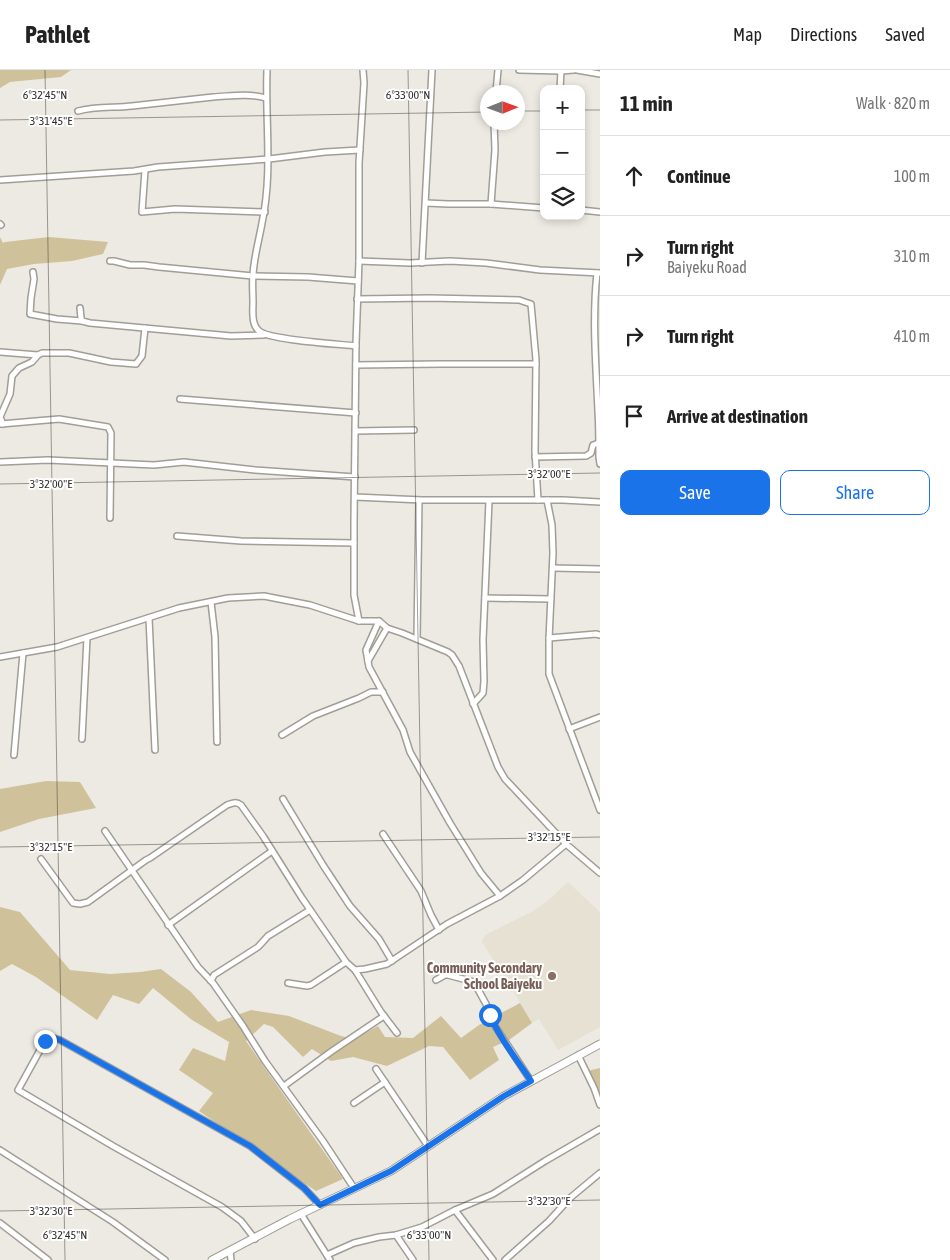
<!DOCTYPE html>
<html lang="en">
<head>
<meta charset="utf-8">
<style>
	body { margin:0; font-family:"Asap Condensed",sans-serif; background:#f6f6f6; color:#222 }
	.controls { position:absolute; right:15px; top:15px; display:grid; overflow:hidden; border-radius:10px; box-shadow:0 2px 8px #0003 }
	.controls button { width:45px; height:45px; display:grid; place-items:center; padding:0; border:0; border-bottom:1px solid #e0e0e0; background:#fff; color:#222; font:25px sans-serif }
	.compass { position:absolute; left:480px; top:15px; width:45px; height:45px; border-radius:50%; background:#fff; box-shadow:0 2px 8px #0003; rotate:89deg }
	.stop { position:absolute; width:15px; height:15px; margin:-11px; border:4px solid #1a73e8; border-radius:50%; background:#fff }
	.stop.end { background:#1a73e8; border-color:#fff; box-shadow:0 1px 5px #0008 }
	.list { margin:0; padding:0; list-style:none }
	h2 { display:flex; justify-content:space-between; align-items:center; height:65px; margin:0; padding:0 20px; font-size:21px }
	h2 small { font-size:16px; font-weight:400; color:#767676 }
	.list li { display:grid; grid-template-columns:32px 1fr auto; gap:15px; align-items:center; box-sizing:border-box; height:80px; padding:0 20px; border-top:1px solid #e0e0e0 }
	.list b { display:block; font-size:19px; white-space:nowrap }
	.list p { margin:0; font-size:16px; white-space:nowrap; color:#767676 }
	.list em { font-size:16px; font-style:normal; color:#767676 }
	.actions { display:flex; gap:10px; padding:15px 20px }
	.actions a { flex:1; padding:11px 0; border:1px solid #1a73e8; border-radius:10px; text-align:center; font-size:18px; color:#1a73e8 }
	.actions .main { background:#1a73e8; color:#fff }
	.icon { flex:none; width:28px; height:28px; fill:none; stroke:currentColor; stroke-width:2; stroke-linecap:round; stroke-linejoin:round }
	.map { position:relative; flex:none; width:600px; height:1190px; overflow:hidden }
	header { display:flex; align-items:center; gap:30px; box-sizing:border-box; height:70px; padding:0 25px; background:#fff; border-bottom:1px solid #e0e0e0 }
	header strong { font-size:24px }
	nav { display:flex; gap:28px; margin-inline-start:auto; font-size:18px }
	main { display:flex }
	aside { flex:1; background:#fff }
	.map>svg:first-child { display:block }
	.built { fill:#e6e1d2 }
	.green { fill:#cfc29b }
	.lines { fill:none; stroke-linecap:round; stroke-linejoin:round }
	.street-casing { stroke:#a09e96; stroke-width:8 }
	.secondary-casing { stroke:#a09e96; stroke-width:9 }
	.street { stroke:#fff; stroke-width:5 }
	.secondary { stroke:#fff; stroke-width:7 }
	.route { stroke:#1a73e8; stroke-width:6 }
	.ticks { fill:none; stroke:#2f2e2b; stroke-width:1; stroke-opacity:0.45 }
	.education-dot { fill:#8d6e63; stroke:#fff; stroke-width:2 }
	.labels { text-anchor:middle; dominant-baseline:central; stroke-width:4; stroke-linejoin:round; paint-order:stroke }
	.education-label { font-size:14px; font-weight:bold; fill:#785e54; stroke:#fff; text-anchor:end }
	.ticks-label { font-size:12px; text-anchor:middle; fill:#2f2e2b; stroke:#fff; stroke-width:4; stroke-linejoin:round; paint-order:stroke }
</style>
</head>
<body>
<header>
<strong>Pathlet</strong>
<nav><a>Map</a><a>Directions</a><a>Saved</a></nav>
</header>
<main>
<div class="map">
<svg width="600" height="1190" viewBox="0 0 600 1190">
	<rect width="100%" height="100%" fill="#edeae3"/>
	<polygon class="built" points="568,812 600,842 600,957 558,980 539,949 532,953 513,921 482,872 485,865 533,841 546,832"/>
	<g class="green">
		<polygon points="0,0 71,0 61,7 10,12 0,18"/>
		<polygon points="0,167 3,173 5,172 49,167 108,172 103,184 72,191 34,194 7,199 0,215"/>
		<polygon points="46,711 80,712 96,738 39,749 0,762 0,719"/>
		<polygon points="0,837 20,842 70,900 110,904 140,902 161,899 191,922 218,952 251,940 289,946 341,966 354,969 378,956 385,967 413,968 441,946 461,968 479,955 520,933 532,953 509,970 493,977 499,990 470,1010 443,977 429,976 387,996 353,987 331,991 312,979 303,987 273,957 264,954 246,971 343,1109 316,1121 199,1041 213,1023 179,1000 193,978 225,991 229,972 192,950 153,918 139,934 113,925 97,950 36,907 12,894 0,901"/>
		<polygon points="600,998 600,1028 587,1001"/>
	</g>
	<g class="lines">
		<defs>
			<g id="street">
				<path d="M267 0C265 51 273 102 262 153 259 170 254 187 253 205 252 214 253 223 253 232 253 241 251 254 259 261 269 270 338 274 356 276"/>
				<polyline points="519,0 561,1 574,0"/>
				<polyline points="577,0 600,4"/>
				<polyline points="560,19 561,1"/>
				<polyline points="496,22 498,0"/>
				<path d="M78 41C96 36 114 38 132 36 159 33 186 30 213 27 233 26 246 23 266 28"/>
				<polyline points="145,100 142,142 175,139 265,142"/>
				<polyline points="0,110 134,101 158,97 269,89 325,82 360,80"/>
				<polyline points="426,133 448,134 491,134 544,138"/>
				<polyline points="491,134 495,80 494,52"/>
				<polyline points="581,140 600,142"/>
				<polyline points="0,154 1,155"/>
				<polyline points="110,191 114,191 130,195 144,195 159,197 253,206 308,207 358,211"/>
				<polyline points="359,191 410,193 450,191 486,193 540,200 600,203"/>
				<polyline points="422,193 432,0"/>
				<polyline points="33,202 34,209 31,228 30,244 57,249 82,251"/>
				<path d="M597 203C592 249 596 295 598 341 599 357 599 372 599 387L600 394"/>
				<polyline points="357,229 430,228 519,230 531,234 536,290 535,381 538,430"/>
				<polyline points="80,238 81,248 82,251 90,253 231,266 264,265"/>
				<polyline points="0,282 38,285"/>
				<polyline points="356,295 440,294 536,294"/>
				<polyline points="180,329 356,343"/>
				<polyline points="1,354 59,349 108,357 111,363 110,448"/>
				<polyline points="3,354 0,347 10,324 12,306 19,298 32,292 38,285 42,283 69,283 111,292 136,294 142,286 145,258"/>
				<polyline points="356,361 414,360"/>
				<polyline points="535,387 586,386 591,383 593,375 599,373"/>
				<polyline points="0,392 48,390 154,395 184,392 255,400 355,407"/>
				<polyline points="355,427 422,430 563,430 600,432"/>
				<polyline points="547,430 552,455 553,483 549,569 549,604 600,740"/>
				<polyline points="177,466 241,471 354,473"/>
				<polyline points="553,498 600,499"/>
				<polyline points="485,528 551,529"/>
				<polyline points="211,532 215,567 217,672"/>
				<polyline points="149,548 155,680"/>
				<polyline points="359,551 354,525 354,452 356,273 359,191 359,93 364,13 363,0"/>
				<polyline points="379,551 366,580 369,597 403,660 410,682 450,753 481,803 500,826"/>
				<polyline points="549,568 596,564 600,565"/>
				<polyline points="417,569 419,430"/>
				<polyline points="0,587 57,577 179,538 228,528 264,526 310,535 359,551 379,551 387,558 402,563 448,582 452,585 459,596 498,697 505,709 566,774 600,803"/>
				<polyline points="368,591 387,558"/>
				<polyline points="473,634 483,623 484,611 483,570 489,431"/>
				<polyline points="569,659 600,647"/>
				<polyline points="282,665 313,646 359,628 371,622 383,622"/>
				<polyline points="82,669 87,568"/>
				<polyline points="14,685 23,583"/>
				<polyline points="283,729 323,795 350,836 379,869 392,891"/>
				<polyline points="105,761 198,897 213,913 243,956 265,991 323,1071 354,1118"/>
				<polyline points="383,764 421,821 431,845 439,860"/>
				<path d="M41 789 73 833 80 834 88 832 146 790 150 788 227 735C233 733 236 731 241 735L263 766 302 828 346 892 355 900 381 942 397 963"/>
				<polyline points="168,855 272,781"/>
				<polyline points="355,900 365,899 387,894 447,854 500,826 523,810 566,774"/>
				<polyline points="436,910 445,905 448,905 474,912 486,934 493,953 531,1011"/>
				<polyline points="211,911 214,905 258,877 268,866 310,840"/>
				<polyline points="288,913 307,916 311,915 346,892"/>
				<polyline points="578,985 594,1018 600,1035"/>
				<polyline points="376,999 428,1076"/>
				<polyline points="284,1016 332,981 384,946"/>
				<polyline points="354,1033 385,1012"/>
				<polyline points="0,1080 113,1152 165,1190"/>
				<polyline points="455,1140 493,1190"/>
				<polyline points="301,1144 330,1190"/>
				<polyline points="0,1153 48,1190"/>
				<polyline points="396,1165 413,1190"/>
				<polyline points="255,1169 241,1151 222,1137 113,1076 18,1020 45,971 51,967 60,970 250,1076 304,1118 320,1135"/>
				<polyline points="230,1181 231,1190"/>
				<polyline points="327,1185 354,1173 379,1167 396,1165 422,1157 455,1140 493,1124 545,1091 600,1059"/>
				<polyline points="505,1190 549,1151 570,1128 600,1103"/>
			</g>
			<polyline id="secondary" points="212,1190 290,1149 391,1101 504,1026 600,974"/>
		</defs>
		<use href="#street" class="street-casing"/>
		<use href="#secondary" class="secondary-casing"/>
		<use href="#street" class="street"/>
		<use href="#secondary" class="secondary"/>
	</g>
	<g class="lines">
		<path class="route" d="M45 971 51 967 60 970 250 1076 304 1118 320 1135 391 1101 504 1026 531 1011C517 990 500 969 490 945"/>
	</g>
	<path class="ticks" d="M45 0 65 1190M408 0 429 1190M581 40H600M518 41H544M0 50 488 42M0 414 600 403M0 777 600 767M0 1141 600 1130"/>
	<circle class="education-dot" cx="552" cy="906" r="5"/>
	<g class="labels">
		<g class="education-label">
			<text x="542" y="898">Community Secondary<tspan x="542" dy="16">School Baiyeku</tspan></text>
		</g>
	</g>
	<g class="ticks-label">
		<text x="45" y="29">6°32'45"N</text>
		<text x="408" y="29">6°33'00"N</text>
		<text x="51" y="55">3°31'45"E</text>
		<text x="549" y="408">3°32'00"E</text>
		<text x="51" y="418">3°32'00"E</text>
		<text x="549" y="771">3°32'15"E</text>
		<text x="51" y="781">3°32'15"E</text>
		<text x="549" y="1135">3°32'30"E</text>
		<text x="51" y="1145">3°32'30"E</text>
		<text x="65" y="1169">6°32'45"N</text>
		<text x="429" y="1169">6°33'00"N</text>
	</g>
</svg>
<div class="controls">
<button>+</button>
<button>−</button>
<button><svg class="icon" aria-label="layers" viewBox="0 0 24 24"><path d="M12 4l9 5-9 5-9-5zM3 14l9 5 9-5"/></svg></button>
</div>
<svg class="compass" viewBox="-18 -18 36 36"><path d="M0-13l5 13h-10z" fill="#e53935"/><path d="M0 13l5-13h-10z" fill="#767676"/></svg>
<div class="stop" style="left:490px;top:945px"></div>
<div class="stop end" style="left:45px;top:971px"></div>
</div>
<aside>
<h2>11 min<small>Walk · 820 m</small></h2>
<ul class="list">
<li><svg class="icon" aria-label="ahead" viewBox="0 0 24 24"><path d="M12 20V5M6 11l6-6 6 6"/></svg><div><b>Continue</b></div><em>100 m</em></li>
<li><svg class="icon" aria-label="right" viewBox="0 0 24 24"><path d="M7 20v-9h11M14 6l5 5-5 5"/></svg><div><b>Turn right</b><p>Baiyeku Road</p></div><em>310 m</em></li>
<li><svg class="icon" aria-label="right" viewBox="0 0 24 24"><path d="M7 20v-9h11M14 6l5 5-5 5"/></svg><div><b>Turn right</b></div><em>410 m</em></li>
<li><svg class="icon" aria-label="arrive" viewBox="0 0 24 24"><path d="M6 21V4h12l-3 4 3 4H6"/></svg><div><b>Arrive at destination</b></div></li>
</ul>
<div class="actions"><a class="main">Save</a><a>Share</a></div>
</aside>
</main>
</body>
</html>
